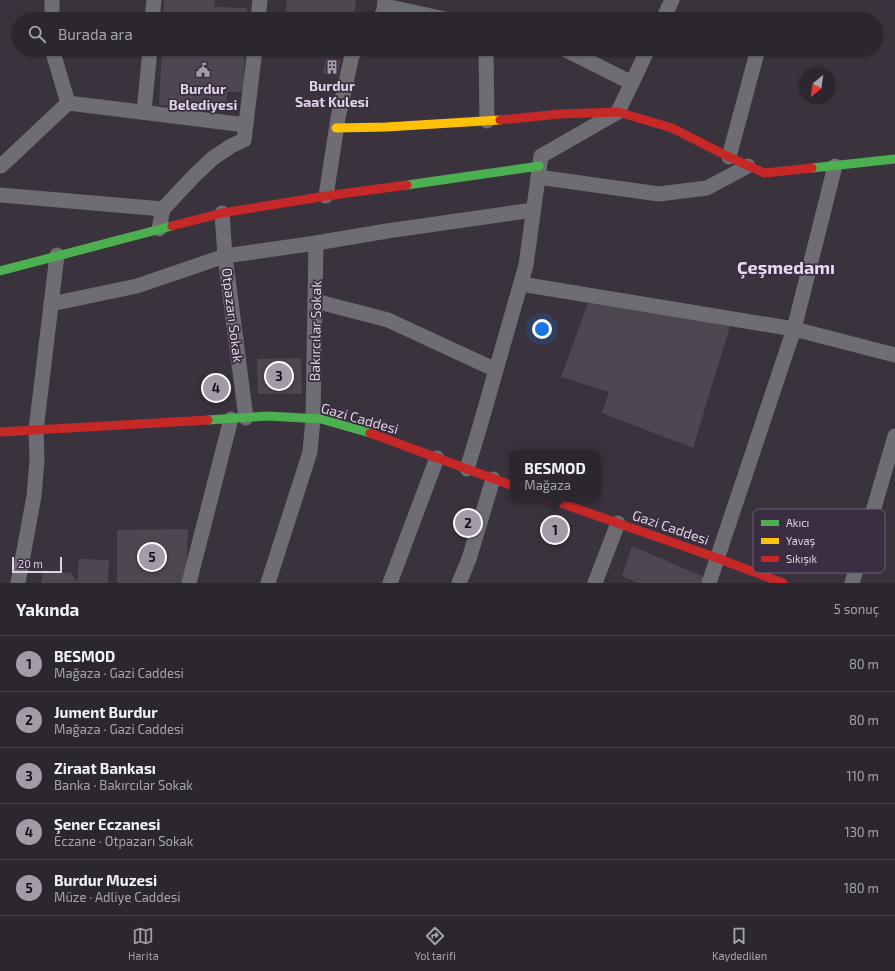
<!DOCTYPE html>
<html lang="tr">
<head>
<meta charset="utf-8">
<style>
	body { margin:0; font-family:"Exo 2",sans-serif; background:#342e36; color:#f1f3f6 }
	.compass { position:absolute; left:799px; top:68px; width:36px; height:36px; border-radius:50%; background:#2c262e; box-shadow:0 1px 3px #0004; rotate:209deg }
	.scale { position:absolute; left:12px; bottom:10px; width:50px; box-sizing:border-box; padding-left:4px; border:2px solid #ddd4e2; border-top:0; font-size:11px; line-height:14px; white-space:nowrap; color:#ddd4e2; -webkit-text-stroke:3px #3b2d42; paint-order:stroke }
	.you { position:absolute; left:542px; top:329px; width:14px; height:14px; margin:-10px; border:3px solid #fff; border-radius:50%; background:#1a73e8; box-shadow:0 0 0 6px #1a73e833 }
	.badge { display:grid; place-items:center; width:26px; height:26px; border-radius:50%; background:#a49ba8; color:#111; font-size:13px; font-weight:700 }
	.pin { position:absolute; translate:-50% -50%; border:2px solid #fff; box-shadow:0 1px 4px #0006 }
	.popup { position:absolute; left:510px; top:450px; width:90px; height:52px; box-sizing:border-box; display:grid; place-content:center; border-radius:8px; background:#2c262e; filter:drop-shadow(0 1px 3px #0005); font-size:13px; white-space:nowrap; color:#a6a5aa }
	.popup b { font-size:15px; color:#f1f3f6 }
	.popup::after { content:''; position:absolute; left:50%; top:100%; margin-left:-8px; border:8px solid transparent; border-top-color:#2c262e }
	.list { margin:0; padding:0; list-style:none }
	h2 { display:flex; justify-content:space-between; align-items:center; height:52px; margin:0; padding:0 16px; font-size:17px }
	h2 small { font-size:13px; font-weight:400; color:#a6a5aa }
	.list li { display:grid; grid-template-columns:26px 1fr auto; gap:12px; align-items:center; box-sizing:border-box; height:56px; padding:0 16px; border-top:1px solid #48434a }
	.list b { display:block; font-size:15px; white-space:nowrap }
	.list p { margin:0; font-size:13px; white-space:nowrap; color:#a6a5aa }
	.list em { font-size:13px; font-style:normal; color:#a6a5aa }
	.icon { flex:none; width:22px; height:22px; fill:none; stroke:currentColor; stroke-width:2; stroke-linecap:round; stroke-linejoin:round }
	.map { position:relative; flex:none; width:895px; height:583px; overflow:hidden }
	.search { position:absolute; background:#2c262e; box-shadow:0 1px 3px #0004; left:12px; right:12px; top:12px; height:44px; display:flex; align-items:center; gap:10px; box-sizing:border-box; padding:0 14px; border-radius:22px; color:#a6a5aa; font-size:15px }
	.sheet { height:332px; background:#2c262e }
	nav { display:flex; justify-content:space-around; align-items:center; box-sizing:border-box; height:56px; border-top:1px solid #48434a; background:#2c262e; font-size:11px; color:#a6a5aa }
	nav a { display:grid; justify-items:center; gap:2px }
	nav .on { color:#a49ba8 }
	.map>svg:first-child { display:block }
	.building { fill:#4e4752 }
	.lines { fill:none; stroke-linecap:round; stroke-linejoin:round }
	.street { stroke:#6e6d73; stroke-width:15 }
	.fast { stroke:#4caf50; stroke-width:9 }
	.slow { stroke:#ffc107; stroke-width:9 }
	.jam { stroke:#c62828; stroke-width:9 }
	.labels { text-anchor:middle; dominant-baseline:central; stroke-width:3.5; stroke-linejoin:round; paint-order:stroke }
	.poi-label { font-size:14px; font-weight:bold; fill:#ddd4e2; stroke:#3b2d42 }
	.street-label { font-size:14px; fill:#ddd4e2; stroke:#3b2d42 }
	.district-label { font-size:18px; font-weight:bold; fill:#e9d8f3; stroke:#3b2d42 }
	.key { fill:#3b2d42; stroke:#6c5f72; stroke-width:1 }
	.key-label { font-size:11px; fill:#ddd4e2 }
</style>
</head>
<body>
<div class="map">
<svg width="895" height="583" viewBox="0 0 895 583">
	<rect width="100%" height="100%" fill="#3a323d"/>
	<g class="building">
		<polygon points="164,0 215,0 214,7 247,8 247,19 163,19"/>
		<polygon points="287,0 356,0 354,19 336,19 285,12"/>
		<polygon points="162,49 245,49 243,92 227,92 226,108 159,105"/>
		<polygon points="326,58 340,60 338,76 323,73"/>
		<polygon points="588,303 730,326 693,448 602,413 609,392 561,377"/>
		<polygon points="301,358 302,394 258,394 257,359"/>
		<polygon points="188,529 186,583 117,583 117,530"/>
		<polygon points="632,546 706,578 705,583 638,583 622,576"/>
		<polygon points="79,559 109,560 108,583 41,583 43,570 71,573 77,582"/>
	</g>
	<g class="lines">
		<g class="street">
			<polyline points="385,6 445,19"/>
			<polyline points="52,19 52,0"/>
			<polyline points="152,19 154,0"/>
			<polyline points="258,19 260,0"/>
			<polyline points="379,19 384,11 385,0"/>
			<polyline points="663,19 672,0"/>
			<polyline points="52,49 68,103"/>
			<polyline points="486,49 487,121"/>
			<polyline points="564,49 632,83"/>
			<polyline points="68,103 246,125"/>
			<polyline points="144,112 150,49"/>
			<polyline points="729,157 758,49"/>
			<polyline points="0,166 1,166 68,103"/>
			<polyline points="538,177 659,194 707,188 748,166"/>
			<polyline points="0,195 163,209"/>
			<polyline points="326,196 338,118 352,55 357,49"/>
			<polyline points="222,213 225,256 246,418"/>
			<polyline points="159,229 163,209 193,177 213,158 231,146 244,140 255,49"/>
			<polyline points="521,284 794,329 895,355"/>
			<polyline points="315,301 388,320 496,370"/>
			<polyline points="51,304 137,286 225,256 316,243 387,231 533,210"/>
			<polyline points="467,469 480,426 526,265 541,156 618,112 648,49"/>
			<polyline points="18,583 34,496 37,460 36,430 57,255"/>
			<polyline points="189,583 231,419"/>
			<polyline points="268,583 310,452 313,419 316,243"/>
			<polyline points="390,583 437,458"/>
			<polyline points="459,583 469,559 493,479"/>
			<polyline points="595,583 618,523"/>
			<polyline points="709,583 794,329 835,166"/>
			<polyline points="852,583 895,436"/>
		</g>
		<g class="fast">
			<polyline points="812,168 895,159"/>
			<polyline points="407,185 539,166"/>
			<polyline points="0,271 172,226"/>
			<polyline points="208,420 268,416 321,419 370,433"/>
		</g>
		<polyline class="slow" points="336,128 386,127 500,120"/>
		<g class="jam">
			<polyline points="500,120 559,114 618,112 672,128 729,157 764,173 812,168"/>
			<polyline points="172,226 222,213 326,196 407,185"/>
			<polyline points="0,432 208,420"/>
			<polyline points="370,433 513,486"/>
			<polyline points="549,499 717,558 783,583"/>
		</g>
	</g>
	<defs>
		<symbol id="building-bare" viewBox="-9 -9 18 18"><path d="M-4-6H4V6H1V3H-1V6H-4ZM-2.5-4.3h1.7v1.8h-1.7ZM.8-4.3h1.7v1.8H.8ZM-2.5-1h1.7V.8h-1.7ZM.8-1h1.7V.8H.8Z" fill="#a49ba8" stroke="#3b2d42" stroke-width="2.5" paint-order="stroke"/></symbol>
		<symbol id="civic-bare" viewBox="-9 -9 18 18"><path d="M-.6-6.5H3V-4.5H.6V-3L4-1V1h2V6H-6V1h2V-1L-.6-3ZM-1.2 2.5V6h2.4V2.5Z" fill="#a49ba8" stroke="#3b2d42" stroke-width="2.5" paint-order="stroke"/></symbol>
	</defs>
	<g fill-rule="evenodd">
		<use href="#building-bare" x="322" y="57" width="20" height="20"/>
		<use href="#civic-bare" x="193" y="60" width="20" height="20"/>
	</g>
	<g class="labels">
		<g class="poi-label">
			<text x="332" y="85">Burdur<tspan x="332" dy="16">Saat Kulesi</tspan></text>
			<text x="203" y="88">Burdur<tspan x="203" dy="16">Belediyesi</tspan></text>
		</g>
		<g class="street-label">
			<text transform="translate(233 315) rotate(83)">Otpazarı Sokak</text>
			<text transform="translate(315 331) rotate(-89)">Bakırcılar Sokak</text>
			<text transform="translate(360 418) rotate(16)">Gazi Caddesi</text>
			<text transform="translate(671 527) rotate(19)">Gazi Caddesi</text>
		</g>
		<g class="district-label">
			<text x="786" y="267">Çeşmedamı</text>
		</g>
	</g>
	<rect x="753" y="509" width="132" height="64" rx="6" class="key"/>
	<rect x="761" y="520" width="18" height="6" fill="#4caf50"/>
	<rect x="761" y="538" width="18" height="6" fill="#ffc107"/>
	<rect x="761" y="556" width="18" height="6" fill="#c62828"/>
	<g class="key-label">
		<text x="786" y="527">Akıcı</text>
		<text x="786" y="545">Yavaş</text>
		<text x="786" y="563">Sıkışık</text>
	</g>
</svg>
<svg class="compass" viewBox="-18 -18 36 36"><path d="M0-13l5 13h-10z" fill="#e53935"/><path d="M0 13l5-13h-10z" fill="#a6a5aa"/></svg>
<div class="scale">20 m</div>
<div class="you"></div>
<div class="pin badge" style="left:555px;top:530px">1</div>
<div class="popup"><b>BESMOD</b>Mağaza</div>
<div class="pin badge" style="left:468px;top:523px">2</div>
<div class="pin badge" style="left:279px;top:376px">3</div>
<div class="pin badge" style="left:216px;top:388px">4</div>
<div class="pin badge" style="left:152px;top:557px">5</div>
<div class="search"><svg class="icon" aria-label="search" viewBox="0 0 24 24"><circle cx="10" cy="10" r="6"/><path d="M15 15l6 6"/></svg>Burada ara</div>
</div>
<section class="sheet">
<h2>Yakında<small>5 sonuç</small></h2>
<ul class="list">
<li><span class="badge">1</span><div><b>BESMOD</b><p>Mağaza · Gazi Caddesi</p></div><em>80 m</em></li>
<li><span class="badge">2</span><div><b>Jument Burdur</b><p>Mağaza · Gazi Caddesi</p></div><em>80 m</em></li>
<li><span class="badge">3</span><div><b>Ziraat Bankası</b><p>Banka · Bakırcılar Sokak</p></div><em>110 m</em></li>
<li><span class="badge">4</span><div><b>Şener Eczanesi</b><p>Eczane · Otpazarı Sokak</p></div><em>130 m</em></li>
<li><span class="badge">5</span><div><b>Burdur Muzesi</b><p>Müze · Adliye Caddesi</p></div><em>180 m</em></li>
</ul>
</section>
<nav>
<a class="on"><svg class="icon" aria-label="map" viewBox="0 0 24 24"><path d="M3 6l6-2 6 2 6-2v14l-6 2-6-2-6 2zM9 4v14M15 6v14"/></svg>Harita</a>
<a><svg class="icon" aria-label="directions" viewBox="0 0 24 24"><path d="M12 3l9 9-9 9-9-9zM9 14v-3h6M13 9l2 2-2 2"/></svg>Yol tarifi</a>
<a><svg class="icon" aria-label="saved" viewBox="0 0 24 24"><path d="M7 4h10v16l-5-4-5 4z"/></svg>Kaydedilen</a>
</nav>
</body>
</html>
